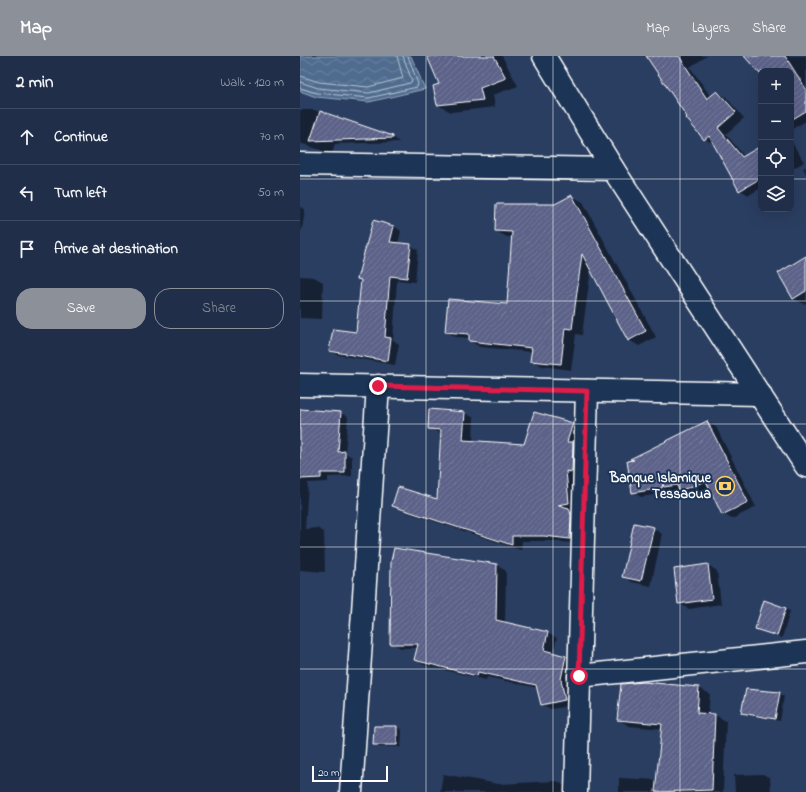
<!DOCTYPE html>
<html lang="en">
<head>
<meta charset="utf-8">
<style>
	body { margin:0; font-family:"Indie Flower",sans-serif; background:#2d3a53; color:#f1f3f6 }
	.controls { position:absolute; right:12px; top:12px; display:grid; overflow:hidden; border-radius:8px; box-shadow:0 4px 16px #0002 }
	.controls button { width:36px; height:36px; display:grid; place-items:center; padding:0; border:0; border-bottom:1px solid #3d4a61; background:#202e49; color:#f1f3f6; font:20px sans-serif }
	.scale { position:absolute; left:12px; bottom:10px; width:76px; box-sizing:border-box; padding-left:4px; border:2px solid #fff; border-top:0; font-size:11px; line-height:14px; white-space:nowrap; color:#fff; -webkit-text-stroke:3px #1d3557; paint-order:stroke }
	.stop { position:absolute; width:12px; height:12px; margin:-9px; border:3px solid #e11d48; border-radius:50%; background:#fff }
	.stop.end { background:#e11d48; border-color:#fff; box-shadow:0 1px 4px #0008 }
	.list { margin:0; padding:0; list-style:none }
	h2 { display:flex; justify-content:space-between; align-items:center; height:52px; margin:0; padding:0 16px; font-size:17px }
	h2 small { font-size:13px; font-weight:400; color:#a2a8b4 }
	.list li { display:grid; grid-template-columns:26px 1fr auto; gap:12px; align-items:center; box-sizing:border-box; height:56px; padding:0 16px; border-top:1px solid #3d4a61 }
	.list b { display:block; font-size:15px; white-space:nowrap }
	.list em { font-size:13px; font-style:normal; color:#a2a8b4 }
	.actions { display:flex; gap:8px; padding:12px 16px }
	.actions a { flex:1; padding:9px 0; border:1px solid #8c9099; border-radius:16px; text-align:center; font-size:14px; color:#8c9099 }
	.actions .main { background:#8c9099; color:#fff }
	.icon { flex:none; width:22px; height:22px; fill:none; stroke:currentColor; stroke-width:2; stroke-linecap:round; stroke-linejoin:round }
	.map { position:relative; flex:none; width:506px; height:736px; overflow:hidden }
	header { display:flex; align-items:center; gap:24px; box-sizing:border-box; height:56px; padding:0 20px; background:#8c9099; color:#fff }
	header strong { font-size:19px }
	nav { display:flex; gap:22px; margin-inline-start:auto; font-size:14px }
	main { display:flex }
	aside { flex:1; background:#202e49 }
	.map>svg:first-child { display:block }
	.water { fill:url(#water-waves); stroke:#96a7bc }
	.shadow { fill:#0007 }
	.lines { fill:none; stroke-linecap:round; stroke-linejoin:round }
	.shore { stroke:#b9c4d2; stroke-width:1 }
	.building { fill:url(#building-hatch); stroke:#fff }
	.minor-casing { stroke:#fff; stroke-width:25 }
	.trunk-casing { stroke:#fff; stroke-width:25 }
	.minor { stroke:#1d3557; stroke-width:22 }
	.trunk { stroke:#1d3557; stroke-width:22 }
	.route { stroke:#e11d48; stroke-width:5 }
	.grid { fill:none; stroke:#fff; stroke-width:1; stroke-opacity:0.55 }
	.labels { text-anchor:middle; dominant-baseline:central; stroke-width:4; stroke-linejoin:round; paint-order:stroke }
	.poi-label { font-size:14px; font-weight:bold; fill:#fff; stroke:#1d3557; text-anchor:end }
</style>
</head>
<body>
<header>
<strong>Map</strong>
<nav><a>Map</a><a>Layers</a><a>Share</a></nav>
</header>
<main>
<aside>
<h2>2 min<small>Walk · 120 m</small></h2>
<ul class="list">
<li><svg class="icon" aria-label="ahead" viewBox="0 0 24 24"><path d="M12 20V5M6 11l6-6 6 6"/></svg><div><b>Continue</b></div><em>70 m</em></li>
<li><svg class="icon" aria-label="left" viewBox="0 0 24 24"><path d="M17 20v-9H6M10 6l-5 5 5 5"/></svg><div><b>Turn left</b></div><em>50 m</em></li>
<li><svg class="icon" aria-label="arrive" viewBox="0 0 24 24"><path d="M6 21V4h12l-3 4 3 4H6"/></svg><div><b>Arrive at destination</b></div></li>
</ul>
<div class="actions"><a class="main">Save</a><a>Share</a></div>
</aside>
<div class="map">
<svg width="506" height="736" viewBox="0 0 506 736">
	<defs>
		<pattern id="water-waves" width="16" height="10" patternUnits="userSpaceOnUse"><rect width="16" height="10" fill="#506c8f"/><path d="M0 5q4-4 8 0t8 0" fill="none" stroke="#6a82a0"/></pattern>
		<pattern id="building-hatch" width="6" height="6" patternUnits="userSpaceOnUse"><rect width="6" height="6" fill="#5c6288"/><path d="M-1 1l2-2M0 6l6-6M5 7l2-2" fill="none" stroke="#747a9a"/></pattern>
	</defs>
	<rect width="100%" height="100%" fill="#2a3e61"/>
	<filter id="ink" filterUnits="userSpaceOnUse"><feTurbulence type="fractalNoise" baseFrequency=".025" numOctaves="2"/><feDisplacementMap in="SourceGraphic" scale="8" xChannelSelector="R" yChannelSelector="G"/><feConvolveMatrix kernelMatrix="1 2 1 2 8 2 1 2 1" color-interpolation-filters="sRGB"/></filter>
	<g filter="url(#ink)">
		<polygon class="water" points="0,0 111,0 125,33 69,46 16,41 0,35"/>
		<g class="shadow">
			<polygon points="128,0 202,0 218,30 193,39 195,51 151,56 138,49 141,29"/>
			<polygon points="347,0 407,0 390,11 411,41 417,36 426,41 444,62 426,78 445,101 461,91 461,132 449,139 440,134 415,89 405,83 388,61"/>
			<polygon points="445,0 506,0 506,65 492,73 491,72 491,15 461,15 461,18"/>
			<polygon points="461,25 461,32 458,27"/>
			<polygon points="0,54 14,54 93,81 99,86 35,88 32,98 0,87"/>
			<polygon points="491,85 504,106 491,114"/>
			<polygon points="506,111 506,118 503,112"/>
			<polygon points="272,140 283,146 356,281 339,290 329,284 291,212 282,279 276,278 271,314 242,310 231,304 232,296 180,291 170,285 170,282 156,281 146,275 208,249 212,181 207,181 196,175 256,150"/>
			<polygon points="0,151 5,153 2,174 0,174"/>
			<polygon points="94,170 101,175 98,188 110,189 118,194 115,226 97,224 93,284 99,288 95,309 38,299 30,295 57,278 62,225 58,223"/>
			<polygon points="506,201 506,233 497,239 497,241 506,236 506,247 504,248 493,242"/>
			<polygon points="0,220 14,221 23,226 22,263 0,262"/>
			<polygon points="0,354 41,357 48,361 45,397 52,401 52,420 28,421 28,426 8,427 5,473 17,472 24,476 25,516 0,514"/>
			<polygon points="165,357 174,362 173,386 225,389 272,368 282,373 278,453 271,454 279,458 280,488 254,485 222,485 221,494 103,455 94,450 138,444 142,378 129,372"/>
			<polygon points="407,366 416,371 456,451 432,463 423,458 410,432 389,439 381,435 372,435 371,436 341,441 333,436 335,405 332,403"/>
			<polygon points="353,472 362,478 351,530 332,526 323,520"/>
			<polygon points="94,493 197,509 206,515 205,567 247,577 257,582 253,597 266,601 275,606 274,649 251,653 241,648 238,632 187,621 186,624 124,609 115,604 118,592 101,592 91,587"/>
			<polygon points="408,509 417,515 421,548 389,553 379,547"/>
			<polygon points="465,545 490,555 482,582 456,572"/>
			<polygon points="343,627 399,632 410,638 408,659 415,659 426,665 423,736 319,736 319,722 358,724 363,673 329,670 318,663"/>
			<polygon points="479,637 484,640 480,665 447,659 442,656"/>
			<polygon points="75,671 97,671 102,674 101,691 79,691 74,688"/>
			<polygon points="143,718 198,728 257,725 265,730 265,736 140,736"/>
			<polygon points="463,718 470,722 471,736 435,736 434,719"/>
		</g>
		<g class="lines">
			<g class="shore">
				<polyline points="0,20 19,26 68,31 103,22 97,0"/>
				<polyline points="0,26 18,32 69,37 110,27 112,25 103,0"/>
				<polyline points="0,32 17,37 69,42 117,31 118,28 108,0"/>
			</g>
		</g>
		<g class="building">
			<polygon points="127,0 194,0 206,22 180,32 183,44 137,49 133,30 139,28"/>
			<polygon points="346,0 379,0 407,43 417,35 436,56 418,72 442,101 461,90 461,122 439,135 409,80 404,84 386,62 387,61"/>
			<polygon points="444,0 485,0 506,33 506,55 491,64 491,15 461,15 461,19"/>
			<polygon points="20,55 93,80 93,82 10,85"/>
			<polygon points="272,139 346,275 328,285 282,198 272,273 265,272 261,308 230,305 232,292 169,285 169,278 145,276 148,243 207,248 212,176 195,175 196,148 255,148"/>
			<polygon points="73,164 94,170 90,186 111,188 107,222 90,220 85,281 91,282 88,305 29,295 33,273 56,276 61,224 57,223"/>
			<polygon points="506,200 506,235 493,243 478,217"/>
			<polygon points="0,353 41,356 38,396 45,395 45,417 21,417 21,422 0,423"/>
			<polygon points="129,353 165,356 163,384 224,388 234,356 273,367 267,386 273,386 272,416 266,415 269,447 258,449 269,452 271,459 270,483 244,480 212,480 212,489 92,450 98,431 137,443 141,374 128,373"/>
			<polygon points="407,365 448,446 422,459 406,425 379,435 377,429 364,431 363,428 362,432 332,437 327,405 334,404 330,403"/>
			<polygon points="334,467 354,471 341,525 322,521"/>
			<polygon points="94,492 197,508 196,564 248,576 244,594 266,600 261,623 265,644 241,649 236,629 178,616 177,620 114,604 118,588 90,588 91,505"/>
			<polygon points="408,508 412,543 378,548 374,513"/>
			<polygon points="464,544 486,552 477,580 455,573"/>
			<polygon points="343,626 399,631 397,657 415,658 412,734 355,736 362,668 317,664 321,628"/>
			<polygon points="446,633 480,636 475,663 441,657"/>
			<polygon points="74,670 97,670 97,689 73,689"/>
		</g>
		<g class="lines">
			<defs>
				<g id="minor">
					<polyline points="0,108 313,113"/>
					<polyline points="0,329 460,338"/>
					<polyline points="279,620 506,596"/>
					<polyline points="51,736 78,330"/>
					<polyline points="276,736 287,335"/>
				</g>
				<polyline id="trunk" points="244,0 313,113 506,410"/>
			</defs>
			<use href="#minor" class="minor-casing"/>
			<use href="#trunk" class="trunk-casing"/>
			<use href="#minor" class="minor"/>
			<use href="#trunk" class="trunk"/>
		</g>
	</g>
	<g class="lines" filter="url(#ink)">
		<polyline class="route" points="78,330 287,335 279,620"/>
	</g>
	<path class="grid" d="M126 0V736M253 0V736M380 0V736M0 123H461M491 123H506M0 245H506M0 368H506M0 491H506M0 613H506"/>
	<defs>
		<symbol id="bank-ring" viewBox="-11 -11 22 22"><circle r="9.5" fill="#1d3557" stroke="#ffd166" stroke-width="1.5"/><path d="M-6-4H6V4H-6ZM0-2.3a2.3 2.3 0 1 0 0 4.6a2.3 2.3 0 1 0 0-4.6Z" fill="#ffd166"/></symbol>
	</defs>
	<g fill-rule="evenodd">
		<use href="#bank-ring" x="414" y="419" width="22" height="22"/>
	</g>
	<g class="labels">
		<g class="poi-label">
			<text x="411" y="422">Banque Islamique<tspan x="411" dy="16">Tessaoua</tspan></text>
		</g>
	</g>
</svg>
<div class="controls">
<button>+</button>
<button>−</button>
<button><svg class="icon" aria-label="locate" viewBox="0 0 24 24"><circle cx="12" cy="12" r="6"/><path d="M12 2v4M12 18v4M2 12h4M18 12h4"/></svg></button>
<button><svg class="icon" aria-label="layers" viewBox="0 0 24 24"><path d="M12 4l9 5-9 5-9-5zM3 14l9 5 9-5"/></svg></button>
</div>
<div class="scale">20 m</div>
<div class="stop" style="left:279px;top:620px"></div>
<div class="stop end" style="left:78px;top:330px"></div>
</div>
</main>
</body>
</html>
